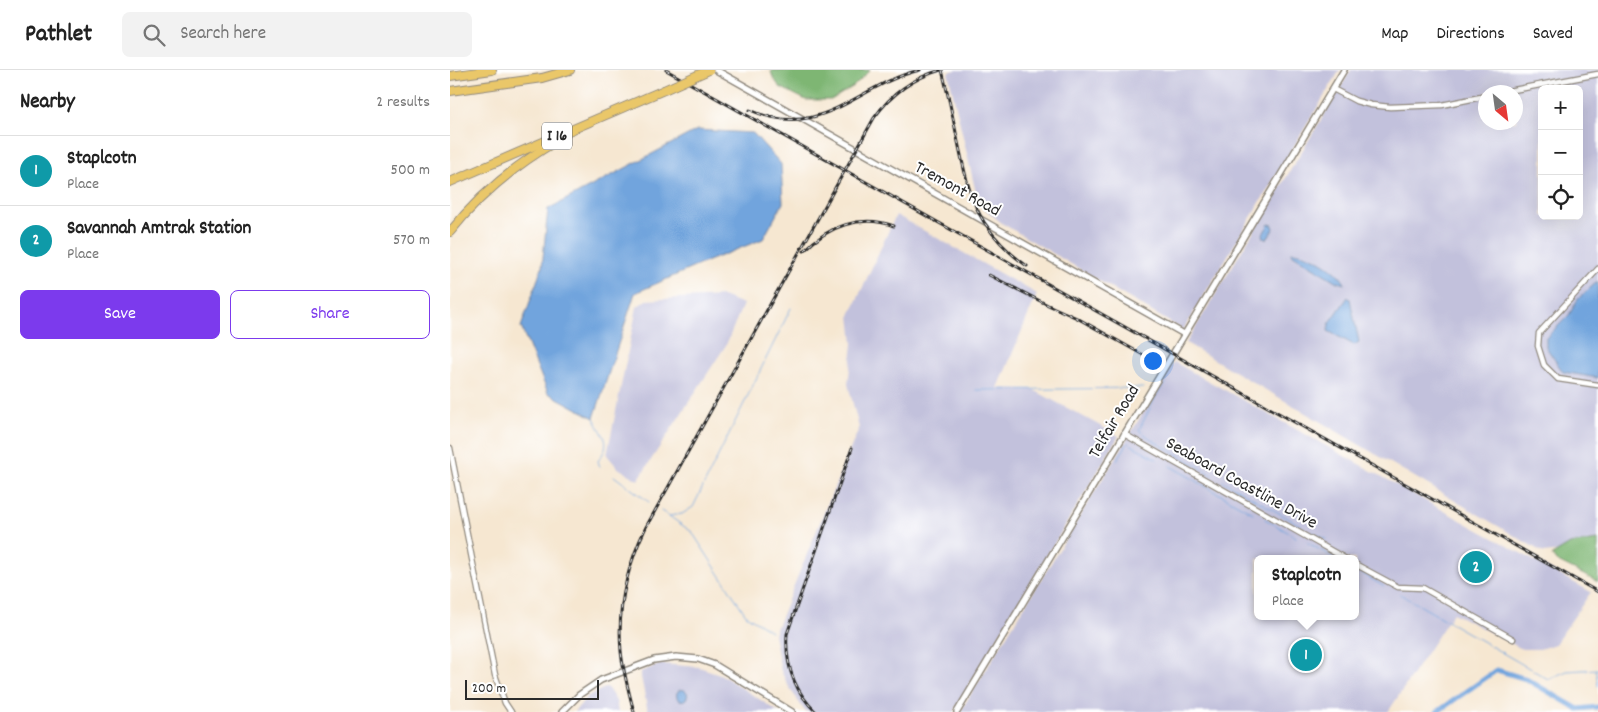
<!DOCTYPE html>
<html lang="en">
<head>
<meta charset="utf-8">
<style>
	body { margin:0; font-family:Dekko,sans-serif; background:#f2f2f2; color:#222 }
	.controls { position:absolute; right:15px; top:15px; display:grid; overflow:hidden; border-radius:8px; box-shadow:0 5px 20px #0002 }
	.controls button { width:45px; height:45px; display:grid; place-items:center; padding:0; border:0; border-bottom:1px solid #e0e0e0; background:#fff; color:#222; font:25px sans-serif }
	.compass { position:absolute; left:1028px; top:15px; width:45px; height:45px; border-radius:50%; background:#fff; box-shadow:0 5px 20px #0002; rotate:151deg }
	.scale { position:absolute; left:15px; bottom:12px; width:134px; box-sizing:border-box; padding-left:5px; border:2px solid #2b2b2b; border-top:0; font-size:14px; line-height:18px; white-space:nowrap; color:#2b2b2b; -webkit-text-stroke:4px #fff; paint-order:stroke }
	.you { position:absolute; left:702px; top:290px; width:18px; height:18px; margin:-12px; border:4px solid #fff; border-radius:50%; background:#1a73e8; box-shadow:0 0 0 8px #1a73e833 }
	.badge { display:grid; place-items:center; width:32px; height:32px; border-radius:50%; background:#7c3aed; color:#fff; font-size:16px; font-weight:700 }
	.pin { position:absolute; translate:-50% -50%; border:2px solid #fff; box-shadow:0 1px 5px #0006 }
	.popup { position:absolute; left:804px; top:485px; width:105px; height:65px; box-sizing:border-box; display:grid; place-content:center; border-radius:8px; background:#fff; filter:drop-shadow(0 1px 4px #0005); font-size:16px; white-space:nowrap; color:#767676 }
	.popup b { font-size:19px; color:#222 }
	.popup::after { content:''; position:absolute; left:50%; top:100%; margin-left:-10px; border:10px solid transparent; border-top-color:#fff }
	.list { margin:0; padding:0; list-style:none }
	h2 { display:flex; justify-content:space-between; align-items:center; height:65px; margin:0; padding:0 20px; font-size:21px }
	h2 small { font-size:16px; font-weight:400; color:#767676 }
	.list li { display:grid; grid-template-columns:32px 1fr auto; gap:15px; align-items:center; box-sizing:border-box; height:70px; padding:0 20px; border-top:1px solid #e0e0e0 }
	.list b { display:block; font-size:19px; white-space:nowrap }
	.list p { margin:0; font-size:16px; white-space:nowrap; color:#767676 }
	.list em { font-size:16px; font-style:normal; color:#767676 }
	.actions { display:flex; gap:10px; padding:15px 20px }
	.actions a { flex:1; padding:11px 0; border:1px solid #7c3aed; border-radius:8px; text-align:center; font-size:18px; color:#7c3aed }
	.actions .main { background:#7c3aed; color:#fff }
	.icon { flex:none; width:28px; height:28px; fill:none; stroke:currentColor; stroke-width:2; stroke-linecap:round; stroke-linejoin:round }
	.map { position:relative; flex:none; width:1148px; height:642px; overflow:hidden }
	header { display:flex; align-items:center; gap:30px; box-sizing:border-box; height:70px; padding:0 25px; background:#fff; border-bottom:1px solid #e0e0e0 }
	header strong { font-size:24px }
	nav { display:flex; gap:28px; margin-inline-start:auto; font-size:18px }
	.search { width:350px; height:45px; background:#f2f2f2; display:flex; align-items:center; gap:12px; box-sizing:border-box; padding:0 18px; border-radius:8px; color:#767676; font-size:19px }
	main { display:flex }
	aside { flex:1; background:#fff }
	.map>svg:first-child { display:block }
	.industrial { fill:#c2c1dc; fill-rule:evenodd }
	.forest { fill:#7eb673; stroke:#54704f }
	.water { fill:#71a4dd; stroke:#4e6884 }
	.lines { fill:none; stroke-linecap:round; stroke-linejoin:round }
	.stream { stroke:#71a4dd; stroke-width:1 }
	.canal { stroke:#71a4dd; stroke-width:5 }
	.minor-casing { stroke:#90897e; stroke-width:7 }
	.tertiary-casing { stroke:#90897e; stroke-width:8 }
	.motorway-casing { stroke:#90897e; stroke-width:10 }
	.minor { stroke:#fff; stroke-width:4.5 }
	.tertiary { stroke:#fff; stroke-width:5 }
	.motorway { stroke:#eac769; stroke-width:8 }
	.rail-casing { stroke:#2b2b2b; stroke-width:3 }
	.rail { stroke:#fff; stroke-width:1; stroke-dasharray:4; stroke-linecap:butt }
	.motorway-bridge-casing { stroke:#90897e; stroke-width:10; stroke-linecap:butt }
	.motorway-bridge { stroke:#eac769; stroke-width:8 }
	.labels { text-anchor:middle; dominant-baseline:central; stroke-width:4; stroke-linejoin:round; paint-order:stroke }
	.shield { fill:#fff; stroke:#6b6b6b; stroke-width:1 }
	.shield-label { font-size:16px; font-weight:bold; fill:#2b2b2b }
	.street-label { font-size:18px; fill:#2b2b2b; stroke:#fff }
</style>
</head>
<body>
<header>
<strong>Pathlet</strong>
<div class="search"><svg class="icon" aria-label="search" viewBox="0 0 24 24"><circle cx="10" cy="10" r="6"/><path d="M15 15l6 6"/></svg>Search here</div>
<nav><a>Map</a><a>Directions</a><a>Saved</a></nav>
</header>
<main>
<aside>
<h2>Nearby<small>2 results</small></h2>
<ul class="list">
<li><span class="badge" style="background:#0f9aa8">1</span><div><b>Staplcotn</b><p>Place</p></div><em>500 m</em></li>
<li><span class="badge" style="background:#0f9aa8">2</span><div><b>Savannah Amtrak Station</b><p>Place</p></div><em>570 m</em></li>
</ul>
<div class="actions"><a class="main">Save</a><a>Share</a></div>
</aside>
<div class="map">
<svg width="1148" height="642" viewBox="0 0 1148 642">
	<rect width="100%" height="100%" fill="#fff"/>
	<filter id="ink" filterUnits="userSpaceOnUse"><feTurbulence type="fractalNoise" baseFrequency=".02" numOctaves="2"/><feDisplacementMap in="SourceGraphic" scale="10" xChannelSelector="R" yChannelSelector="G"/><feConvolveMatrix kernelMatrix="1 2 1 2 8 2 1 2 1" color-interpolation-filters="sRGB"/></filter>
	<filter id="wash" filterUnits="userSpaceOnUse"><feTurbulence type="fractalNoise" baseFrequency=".0096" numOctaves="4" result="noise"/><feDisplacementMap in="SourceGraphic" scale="20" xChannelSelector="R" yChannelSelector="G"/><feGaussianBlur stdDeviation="1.12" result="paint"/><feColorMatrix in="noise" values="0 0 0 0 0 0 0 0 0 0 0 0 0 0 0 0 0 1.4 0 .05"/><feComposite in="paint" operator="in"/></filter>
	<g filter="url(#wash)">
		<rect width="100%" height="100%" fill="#f6e7d1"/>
		<g class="industrial">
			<polygon points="506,0 890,0 733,260 553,154 536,140 526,123 498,2"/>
			<path d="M901 0H1148V477L1094 483 736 273ZM1092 19H1129V146H1092ZM1036 22H1066V52H1036Z"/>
			<polygon points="446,145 587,224 548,318 582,319 669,366 503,642 358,642 354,640 339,617 331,601 324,564 409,358 398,314 403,274 400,245"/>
			<polygon points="272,226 293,234 276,275 188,410 168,398 157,385 187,237 196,230"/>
			<path d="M724 292 1141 522 1105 574 1090 579H1072L1003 543 938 642H510ZM807 489H905V546H807Z"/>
			<polygon points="211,594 249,597 270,604 329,642 198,642 190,602"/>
			<polygon points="157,617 166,631 168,642 124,642 138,626"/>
		</g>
		<g class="forest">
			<polygon points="323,0 420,0 404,16 381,30 356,30 330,17 323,8 321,1"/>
			<polygon points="1148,470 1148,512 1106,491 1102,485 1120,474"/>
		</g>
		<g class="water">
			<polygon points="247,60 303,63 331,94 333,133 313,169 258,191 185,223 144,348 98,323 71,257 92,197 98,139"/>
			<polygon points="819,154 823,155 824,159 817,169 814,168 813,164"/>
			<path d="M841 182C858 182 888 198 895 214L887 212 843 185Z"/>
			<polygon points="1148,211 1148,308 1113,302 1096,277 1096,268 1119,245 1128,229"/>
			<polygon points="898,227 900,229 909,272 904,275 878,261 879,254"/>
			<circle cx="232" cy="625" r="5.5"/>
		</g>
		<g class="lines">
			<g class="stream">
				<path d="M719 308 707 324 689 360C711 378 738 389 762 405"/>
				<polyline points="526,320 693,318"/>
				<path d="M144 348C153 367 163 371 148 391L150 397"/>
				<polyline points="667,390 678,373 707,389"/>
				<polyline points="720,396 803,443"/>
				<polyline points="164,406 199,432"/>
				<polyline points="773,411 850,455"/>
				<polyline points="211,441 219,446 232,444 243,437 341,238"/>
				<polyline points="219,446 242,462 296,545 321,561"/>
				<polyline points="815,449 846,467"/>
				<polyline points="862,462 876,469"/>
				<polyline points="858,473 886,489"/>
				<polyline points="905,499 933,516"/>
				<polyline points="950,524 1098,609 1117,601 1148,599"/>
				<polyline points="1146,600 1148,616"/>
			</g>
			<polyline class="canal" points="987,642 1047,600 1076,609 1128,639 1148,637"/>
		</g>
	</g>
	<g filter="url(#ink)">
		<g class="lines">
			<defs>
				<g id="minor">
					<polyline points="883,19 906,31 921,35 940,37 992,35 1036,26"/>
					<polyline points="1053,22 1148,4"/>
					<polyline points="1148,199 1089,263 1088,276 1094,295 1108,309 1148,315"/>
					<polyline points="674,364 896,489"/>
					<polyline points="0,378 45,605 55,633 61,642"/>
					<polyline points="905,494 948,517 973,518 1063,569"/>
				</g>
				<g id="tertiary">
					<polyline points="266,0 734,264"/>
					<polyline points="112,642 129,625 151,610 204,590 226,587 248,589 265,595 342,642"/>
					<polyline points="507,642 894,0"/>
				</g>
				<g id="motorway">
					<polyline points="0,6 42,0"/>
					<polyline points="0,21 92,8 120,0"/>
					<polyline points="0,112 214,20"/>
					<path d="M0 162C30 124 67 94 108 70"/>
				</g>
			</defs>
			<use href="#minor" class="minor-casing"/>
			<use href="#tertiary" class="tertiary-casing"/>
			<use href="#motorway" class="motorway-casing"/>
			<use href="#minor" class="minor"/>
			<use href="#tertiary" class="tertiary"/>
			<use href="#motorway" class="motorway"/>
			<defs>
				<g id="rail">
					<polyline points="216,0 1148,522"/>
					<path d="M492 0C498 24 503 48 508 72 514 99 519 128 534 152 546 170 560 184 577 196"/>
					<path d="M300 40C372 72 406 15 470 0"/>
					<path d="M354 181C378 156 411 144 444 156"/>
					<polyline points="539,205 598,235 627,248 704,291"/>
					<path d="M184 642C179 622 173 602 171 581 167 538 177 496 196 457L424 48C441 24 463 8 491 0"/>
					<path d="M366 642C344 621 335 594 337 564L402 378"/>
				</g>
			</defs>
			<use href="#rail" class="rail-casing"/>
			<use href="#rail" class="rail"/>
			<defs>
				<polyline id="motorway-bridge" points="214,20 259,0"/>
			</defs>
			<use href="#motorway-bridge" class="motorway-bridge-casing"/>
			<use href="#motorway-bridge" class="motorway-bridge"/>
		</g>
	</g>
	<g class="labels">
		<rect class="shield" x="92" y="52.5" width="30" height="27" rx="4"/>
		<g class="shield-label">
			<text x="107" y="66">I 16</text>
		</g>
		<g class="street-label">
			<text transform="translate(507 120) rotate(29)">Tremont Road</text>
			<text transform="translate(665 352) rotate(-59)">Telfair Road</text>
			<text transform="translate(791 414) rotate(29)">Seaboard Coastline Drive</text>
		</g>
	</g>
</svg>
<div class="controls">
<button>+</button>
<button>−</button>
<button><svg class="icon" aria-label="locate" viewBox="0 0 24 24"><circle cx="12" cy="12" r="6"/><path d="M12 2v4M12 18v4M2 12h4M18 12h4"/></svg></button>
</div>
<svg class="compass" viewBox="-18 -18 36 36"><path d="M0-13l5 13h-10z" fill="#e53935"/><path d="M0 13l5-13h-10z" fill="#767676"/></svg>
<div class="scale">200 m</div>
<div class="you"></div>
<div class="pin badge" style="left:856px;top:585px;background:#0f9aa8">1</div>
<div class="popup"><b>Staplcotn</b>Place</div>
<div class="pin badge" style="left:1026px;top:497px;background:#0f9aa8">2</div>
</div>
</main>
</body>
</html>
